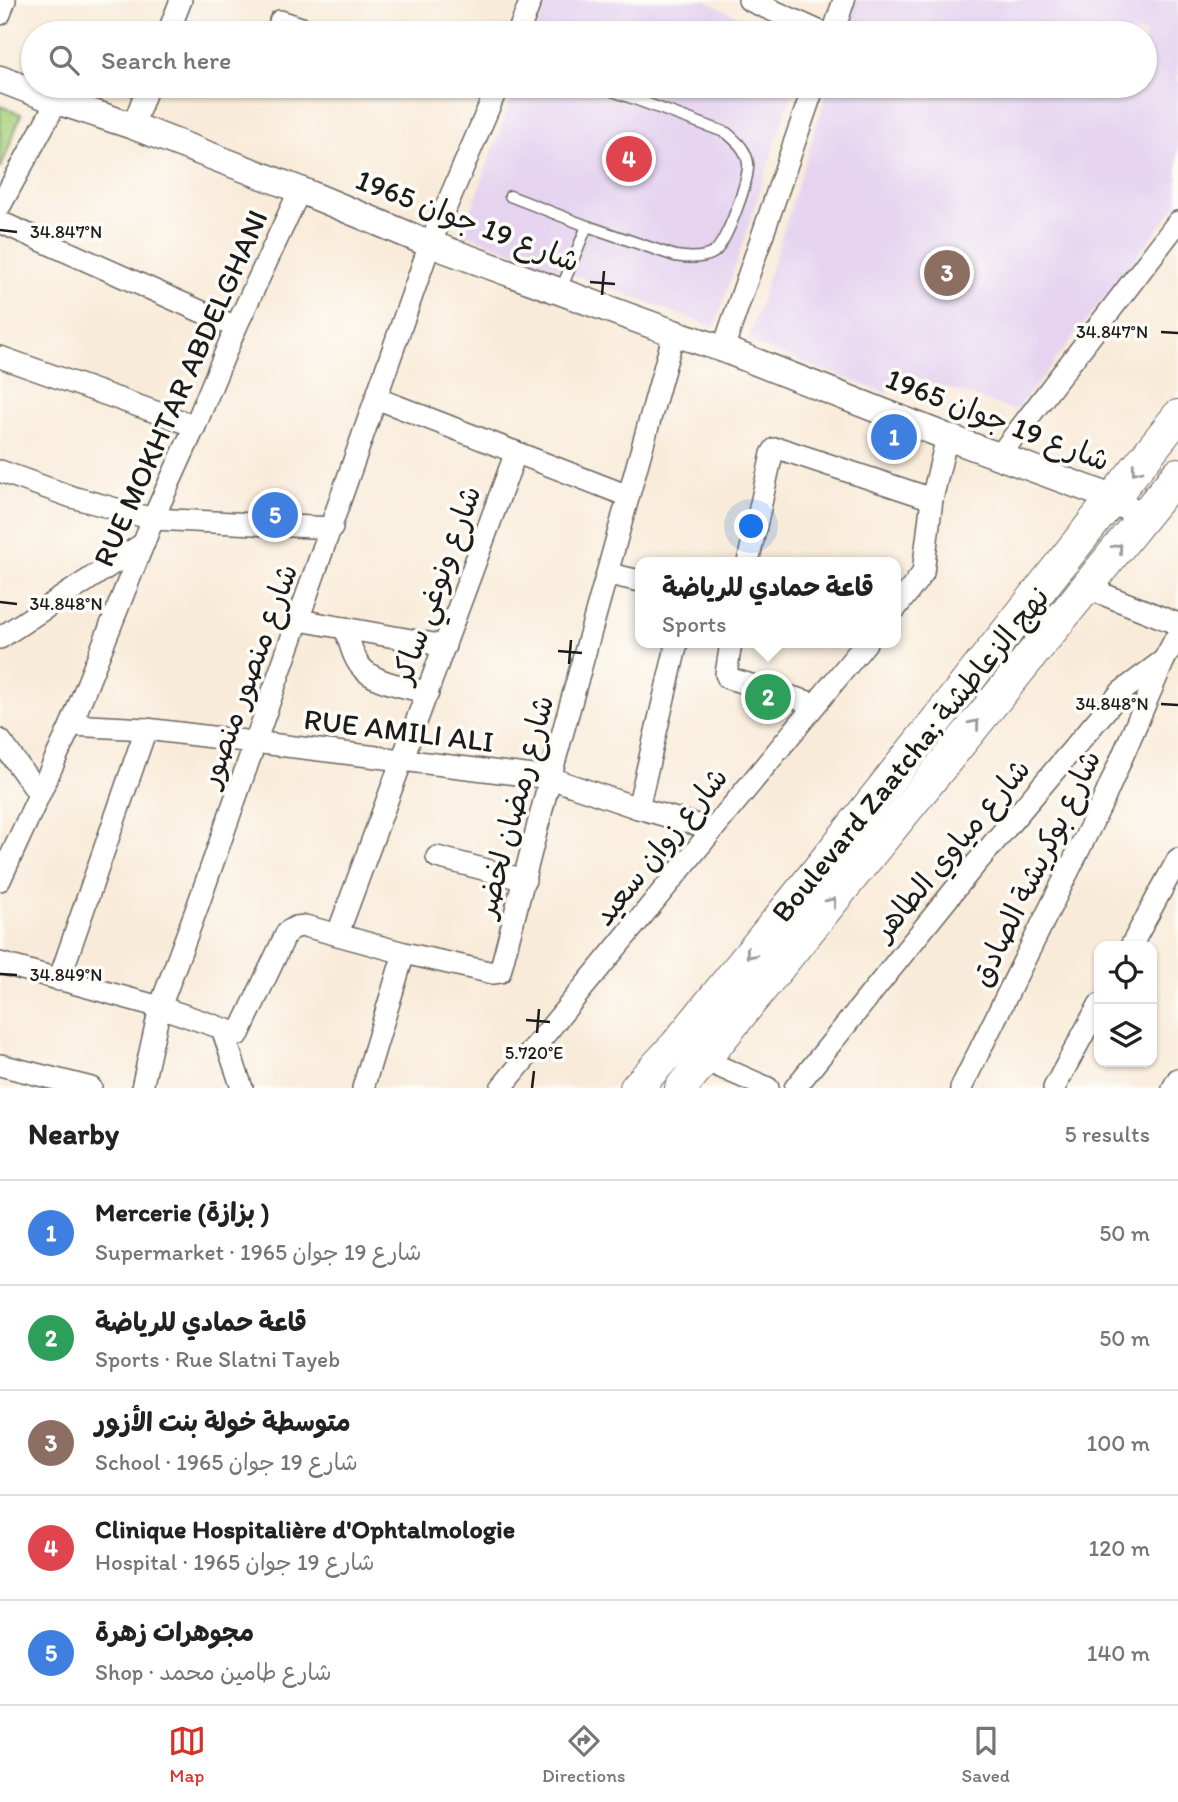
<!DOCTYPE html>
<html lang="en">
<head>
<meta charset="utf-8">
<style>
	body { margin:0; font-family:Itim,"Playpen Sans Arabic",sans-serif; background:#f2f2f2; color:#222 }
	.controls { position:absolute; right:21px; bottom:21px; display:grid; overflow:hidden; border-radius:14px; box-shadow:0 2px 5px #0004 }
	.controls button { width:63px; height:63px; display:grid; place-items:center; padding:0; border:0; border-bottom:2px solid #e0e0e0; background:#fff; color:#222; font:35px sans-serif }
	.you { position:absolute; left:752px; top:527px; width:24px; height:24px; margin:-18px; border:5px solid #fff; border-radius:50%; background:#1a73e8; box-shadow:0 0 0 10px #1a73e833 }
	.badge { display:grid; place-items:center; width:46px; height:46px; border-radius:50%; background:#d93025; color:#fff; font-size:23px; font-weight:700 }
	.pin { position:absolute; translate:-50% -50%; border:4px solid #fff; box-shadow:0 2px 7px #0006 }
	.popup { position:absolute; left:635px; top:557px; width:266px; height:91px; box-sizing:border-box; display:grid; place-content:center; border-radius:14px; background:#fff; filter:drop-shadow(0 2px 5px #0005); font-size:23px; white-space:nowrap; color:#767676 }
	.popup b { font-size:26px; color:#222 }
	.popup::after { content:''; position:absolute; left:50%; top:100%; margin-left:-14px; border:14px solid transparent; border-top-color:#fff }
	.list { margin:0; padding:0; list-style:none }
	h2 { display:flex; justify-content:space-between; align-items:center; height:91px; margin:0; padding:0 28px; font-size:30px }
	h2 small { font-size:23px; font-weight:400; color:#767676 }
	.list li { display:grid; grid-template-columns:46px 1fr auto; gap:21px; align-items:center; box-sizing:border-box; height:105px; padding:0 28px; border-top:2px solid #e0e0e0 }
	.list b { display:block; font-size:26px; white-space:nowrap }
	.list p { margin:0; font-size:23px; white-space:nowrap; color:#767676 }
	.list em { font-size:23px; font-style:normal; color:#767676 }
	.icon { flex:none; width:38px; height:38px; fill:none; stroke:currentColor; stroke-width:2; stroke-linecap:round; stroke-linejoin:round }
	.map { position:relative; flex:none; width:1178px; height:1088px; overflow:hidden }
	.search { position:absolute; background:#fff; box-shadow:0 2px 5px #0004; left:21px; right:21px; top:21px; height:77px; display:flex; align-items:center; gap:18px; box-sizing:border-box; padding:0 24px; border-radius:38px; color:#767676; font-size:26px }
	.sheet { height:616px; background:#fff }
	nav { display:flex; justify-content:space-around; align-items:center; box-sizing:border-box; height:98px; border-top:2px solid #e0e0e0; background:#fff; font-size:19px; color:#767676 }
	nav a { display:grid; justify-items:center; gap:4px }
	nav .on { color:#d93025 }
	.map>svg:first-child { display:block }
	.built { fill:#e5d3f0 }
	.green { fill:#a7d27e; stroke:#62774d; stroke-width:2 }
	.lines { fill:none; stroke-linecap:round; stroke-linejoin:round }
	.service-casing { stroke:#69645e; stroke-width:13 }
	.minor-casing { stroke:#69645e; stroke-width:24 }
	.tertiary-casing { stroke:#69645e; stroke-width:29 }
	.primary-casing { stroke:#69645e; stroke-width:34 }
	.service { stroke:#fff; stroke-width:10 }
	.minor { stroke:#fff; stroke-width:21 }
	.tertiary { stroke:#fff; stroke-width:26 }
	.primary { stroke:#fff; stroke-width:32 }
	.oneway { stroke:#999 }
	.ticks { fill:none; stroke:#1c1c1c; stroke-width:2.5 }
	.labels { text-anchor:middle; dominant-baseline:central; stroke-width:7; stroke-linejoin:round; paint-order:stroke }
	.street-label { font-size:30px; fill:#1c1c1c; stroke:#fdfcf7 }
	.ticks-label { font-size:18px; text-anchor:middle; fill:#1c1c1c; stroke:#fdfcf7; stroke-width:7; stroke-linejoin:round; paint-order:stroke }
</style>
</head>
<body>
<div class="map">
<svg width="1178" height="1088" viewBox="0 0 1178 1088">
	<rect width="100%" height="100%" fill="#fdfcf7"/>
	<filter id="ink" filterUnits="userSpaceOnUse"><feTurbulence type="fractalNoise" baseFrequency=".0143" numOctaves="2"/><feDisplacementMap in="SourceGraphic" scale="14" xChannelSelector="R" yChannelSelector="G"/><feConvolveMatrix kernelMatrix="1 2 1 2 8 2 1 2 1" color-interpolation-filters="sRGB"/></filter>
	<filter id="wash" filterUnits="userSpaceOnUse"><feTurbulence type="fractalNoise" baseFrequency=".00686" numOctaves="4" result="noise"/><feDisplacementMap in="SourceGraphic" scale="28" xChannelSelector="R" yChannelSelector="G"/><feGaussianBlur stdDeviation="1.57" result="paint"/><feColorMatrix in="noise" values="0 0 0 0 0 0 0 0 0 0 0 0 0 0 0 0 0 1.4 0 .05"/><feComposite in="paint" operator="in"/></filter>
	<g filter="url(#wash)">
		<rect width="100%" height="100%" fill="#f9ebd9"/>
		<g class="built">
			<polygon points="547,0 703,0 775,33 535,33"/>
			<polygon points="856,0 1178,0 1178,203 1016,411 900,372 886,393 748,342 829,86 1145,86 1145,33 846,33"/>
			<polygon points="516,86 794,86 715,328 463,233"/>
		</g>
		<polygon class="green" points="0,106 21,114 1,168 0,168"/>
	</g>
	<g filter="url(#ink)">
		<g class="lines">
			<defs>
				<g id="service">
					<path d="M510 196 587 226 675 256C687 258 702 259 713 253 726 245 750 178 748 163 746 149 737 142 727 133L599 86"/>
					<polyline points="560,292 587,226"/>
				</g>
				<g id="minor">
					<polyline points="749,0 823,33"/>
					<polyline points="0,14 5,0"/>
					<polyline points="280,21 316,33"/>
					<polyline points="168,33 181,0"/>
					<polyline points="518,33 531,0"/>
					<polyline points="833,33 844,0"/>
					<polyline points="473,86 495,93"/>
					<polyline points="133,126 148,86"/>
					<polyline points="0,206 57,101"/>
					<polyline points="0,222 236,327"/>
					<polyline points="723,349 814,86"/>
					<polyline points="0,357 195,426"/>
					<polyline points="376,398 628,496"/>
					<polyline points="999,456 1178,222"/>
					<polyline points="0,471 72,497 153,519 332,528"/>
					<polyline points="748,562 772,454 775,449 781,449 932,499"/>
					<polyline points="609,574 640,581"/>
					<polyline points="1085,587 1178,624"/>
					<polyline points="896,608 923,573 932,499 947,437"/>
					<polyline points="299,620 445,646"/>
					<path d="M345 628C350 642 353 660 364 670 379 684 408 687 428 693"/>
					<polyline points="0,638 144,543"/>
					<polyline points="731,643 726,674 728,678 815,704"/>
					<polyline points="71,725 146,729 550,778 638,808 712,829"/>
					<polyline points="0,740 39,794"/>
					<polyline points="638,808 677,643"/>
					<polyline points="437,857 525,880"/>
					<polyline points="0,880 71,725 156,512 195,426 236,327 300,190"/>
					<polyline points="338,933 516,452"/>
					<polyline points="1131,946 1178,859"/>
					<polyline points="0,963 160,1007 239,1034 287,932 296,927 305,926 404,953 493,973 500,972 550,778 674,333"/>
					<polyline points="59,980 146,729"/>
					<polyline points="222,1029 242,1088"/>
					<polyline points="693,1055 768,1088"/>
					<polyline points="0,1065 91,1088"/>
					<polyline points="142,1088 160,1007 198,905 430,244 498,86"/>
					<polyline points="363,1088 404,953"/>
					<polyline points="501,1088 866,643"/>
					<polyline points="795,1088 969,872 1121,692 1164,660"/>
					<polyline points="961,1088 1104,799 1164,660 1178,634"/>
					<polyline points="1054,1088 1099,1005"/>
					<polyline points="1173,1088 1178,1079"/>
				</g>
				<polyline id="tertiary" points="0,79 57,101 133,126 300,190 430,244 674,333 723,349 947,437 1113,498 1144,519"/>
				<g id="primary">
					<polyline points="636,1088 676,1045 802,890 1178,416"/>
					<polyline points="681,1088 1178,474"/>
				</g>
			</defs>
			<use href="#service" class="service-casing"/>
			<use href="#minor" class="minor-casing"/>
			<use href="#tertiary" class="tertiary-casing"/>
			<use href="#primary" class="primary-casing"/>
			<use href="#service" class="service"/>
			<use href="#minor" class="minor"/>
			<use href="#tertiary" class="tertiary"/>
			<use href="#primary" class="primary"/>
		</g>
		<defs><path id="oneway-chevron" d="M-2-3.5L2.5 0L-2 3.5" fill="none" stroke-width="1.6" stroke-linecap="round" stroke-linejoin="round" transform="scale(1.75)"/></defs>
		<g class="oneway">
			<use href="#oneway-chevron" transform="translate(1136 470) rotate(128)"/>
			<use href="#oneway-chevron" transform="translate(1118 548) rotate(-50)"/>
			<use href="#oneway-chevron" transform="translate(975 724) rotate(-51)"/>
			<use href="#oneway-chevron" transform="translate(832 902) rotate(-51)"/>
			<use href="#oneway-chevron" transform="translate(750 954) rotate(129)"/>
		</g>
	</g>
	<path class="ticks" d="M0 230 17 232M590 282 615 284M602 295 604 271M1161 332 1178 333M0 602 17 604M558 651 582 653M569 664 571 640M1161 704 1178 705M0 974 17 975M526 1020 550 1022M537 1033 539 1009M532 1088 534 1071"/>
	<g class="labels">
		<g class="street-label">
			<text transform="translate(468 220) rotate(21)">شارع 19 جوان 1965</text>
			<text transform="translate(180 388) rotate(-66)">RUE MOKHTAR ABDELGHANI</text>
			<text transform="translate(998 419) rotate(21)">شارع 19 جوان 1965</text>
			<text transform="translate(436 584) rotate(-70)">شارع ونوغي ساكر</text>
			<text transform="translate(248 675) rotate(-70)">شارع منصور منصور</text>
			<text transform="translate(399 730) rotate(7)">RUE AMILI ALI</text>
			<text transform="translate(910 754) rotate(-51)">Boulevard Zaatcha; نهج الزعاطشة</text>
			<text transform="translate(514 806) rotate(-75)">شارع رمضان لخضر</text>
			<text transform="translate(660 846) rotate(-51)">شارع زوان سعيد</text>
			<text transform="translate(951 849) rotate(-50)">شارع مياوي الطاهر</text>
			<text transform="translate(1035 868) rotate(-64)">شارع بوكريشة الصادق</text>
		</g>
	</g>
	<g class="ticks-label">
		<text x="66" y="238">34.847°N</text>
		<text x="1112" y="338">34.847°N</text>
		<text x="66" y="610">34.848°N</text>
		<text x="1112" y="710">34.848°N</text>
		<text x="66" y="981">34.849°N</text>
		<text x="534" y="1059">5.720°E</text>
	</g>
</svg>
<div class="controls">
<button><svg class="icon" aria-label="locate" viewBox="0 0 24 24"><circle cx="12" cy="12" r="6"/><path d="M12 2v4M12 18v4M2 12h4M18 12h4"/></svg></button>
<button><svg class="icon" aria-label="layers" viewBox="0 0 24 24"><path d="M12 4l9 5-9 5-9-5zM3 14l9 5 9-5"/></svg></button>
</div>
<div class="you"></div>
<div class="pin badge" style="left:894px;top:437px;background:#3f7fe0">1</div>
<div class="pin badge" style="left:768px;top:697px;background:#2e9e5b">2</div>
<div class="popup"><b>قاعة حمادي للرياضة</b>Sports</div>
<div class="pin badge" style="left:947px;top:273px;background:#8d6e63">3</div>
<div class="pin badge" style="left:629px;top:159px;background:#e0444e">4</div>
<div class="pin badge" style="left:275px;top:515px;background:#3f7fe0">5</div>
<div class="search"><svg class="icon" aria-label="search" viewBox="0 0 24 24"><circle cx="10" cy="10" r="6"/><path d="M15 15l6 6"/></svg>Search here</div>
</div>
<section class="sheet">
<h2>Nearby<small>5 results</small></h2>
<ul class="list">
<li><span class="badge" style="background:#3f7fe0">1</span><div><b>Mercerie (بزازة )</b><p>Supermarket · شارع 19 جوان 1965</p></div><em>50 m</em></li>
<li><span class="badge" style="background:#2e9e5b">2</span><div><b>قاعة حمادي للرياضة</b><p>Sports · Rue Slatni Tayeb</p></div><em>50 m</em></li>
<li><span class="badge" style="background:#8d6e63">3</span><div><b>متوسطة خولة بنت الأزور</b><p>School · شارع 19 جوان 1965</p></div><em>100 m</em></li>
<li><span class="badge" style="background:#e0444e">4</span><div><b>Clinique Hospitalière d'Ophtalmologie</b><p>Hospital · شارع 19 جوان 1965</p></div><em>120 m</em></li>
<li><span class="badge" style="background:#3f7fe0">5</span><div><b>مجوهرات زهرة</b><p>Shop · شارع طامين محمد</p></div><em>140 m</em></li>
</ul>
</section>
<nav>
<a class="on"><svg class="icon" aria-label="map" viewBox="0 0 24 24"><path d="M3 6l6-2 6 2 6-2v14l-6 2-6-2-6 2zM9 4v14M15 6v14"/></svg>Map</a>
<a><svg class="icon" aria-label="directions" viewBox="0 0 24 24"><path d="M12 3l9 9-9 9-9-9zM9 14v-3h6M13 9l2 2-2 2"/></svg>Directions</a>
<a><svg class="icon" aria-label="saved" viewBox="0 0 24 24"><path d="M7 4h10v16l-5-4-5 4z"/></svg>Saved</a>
</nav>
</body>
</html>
